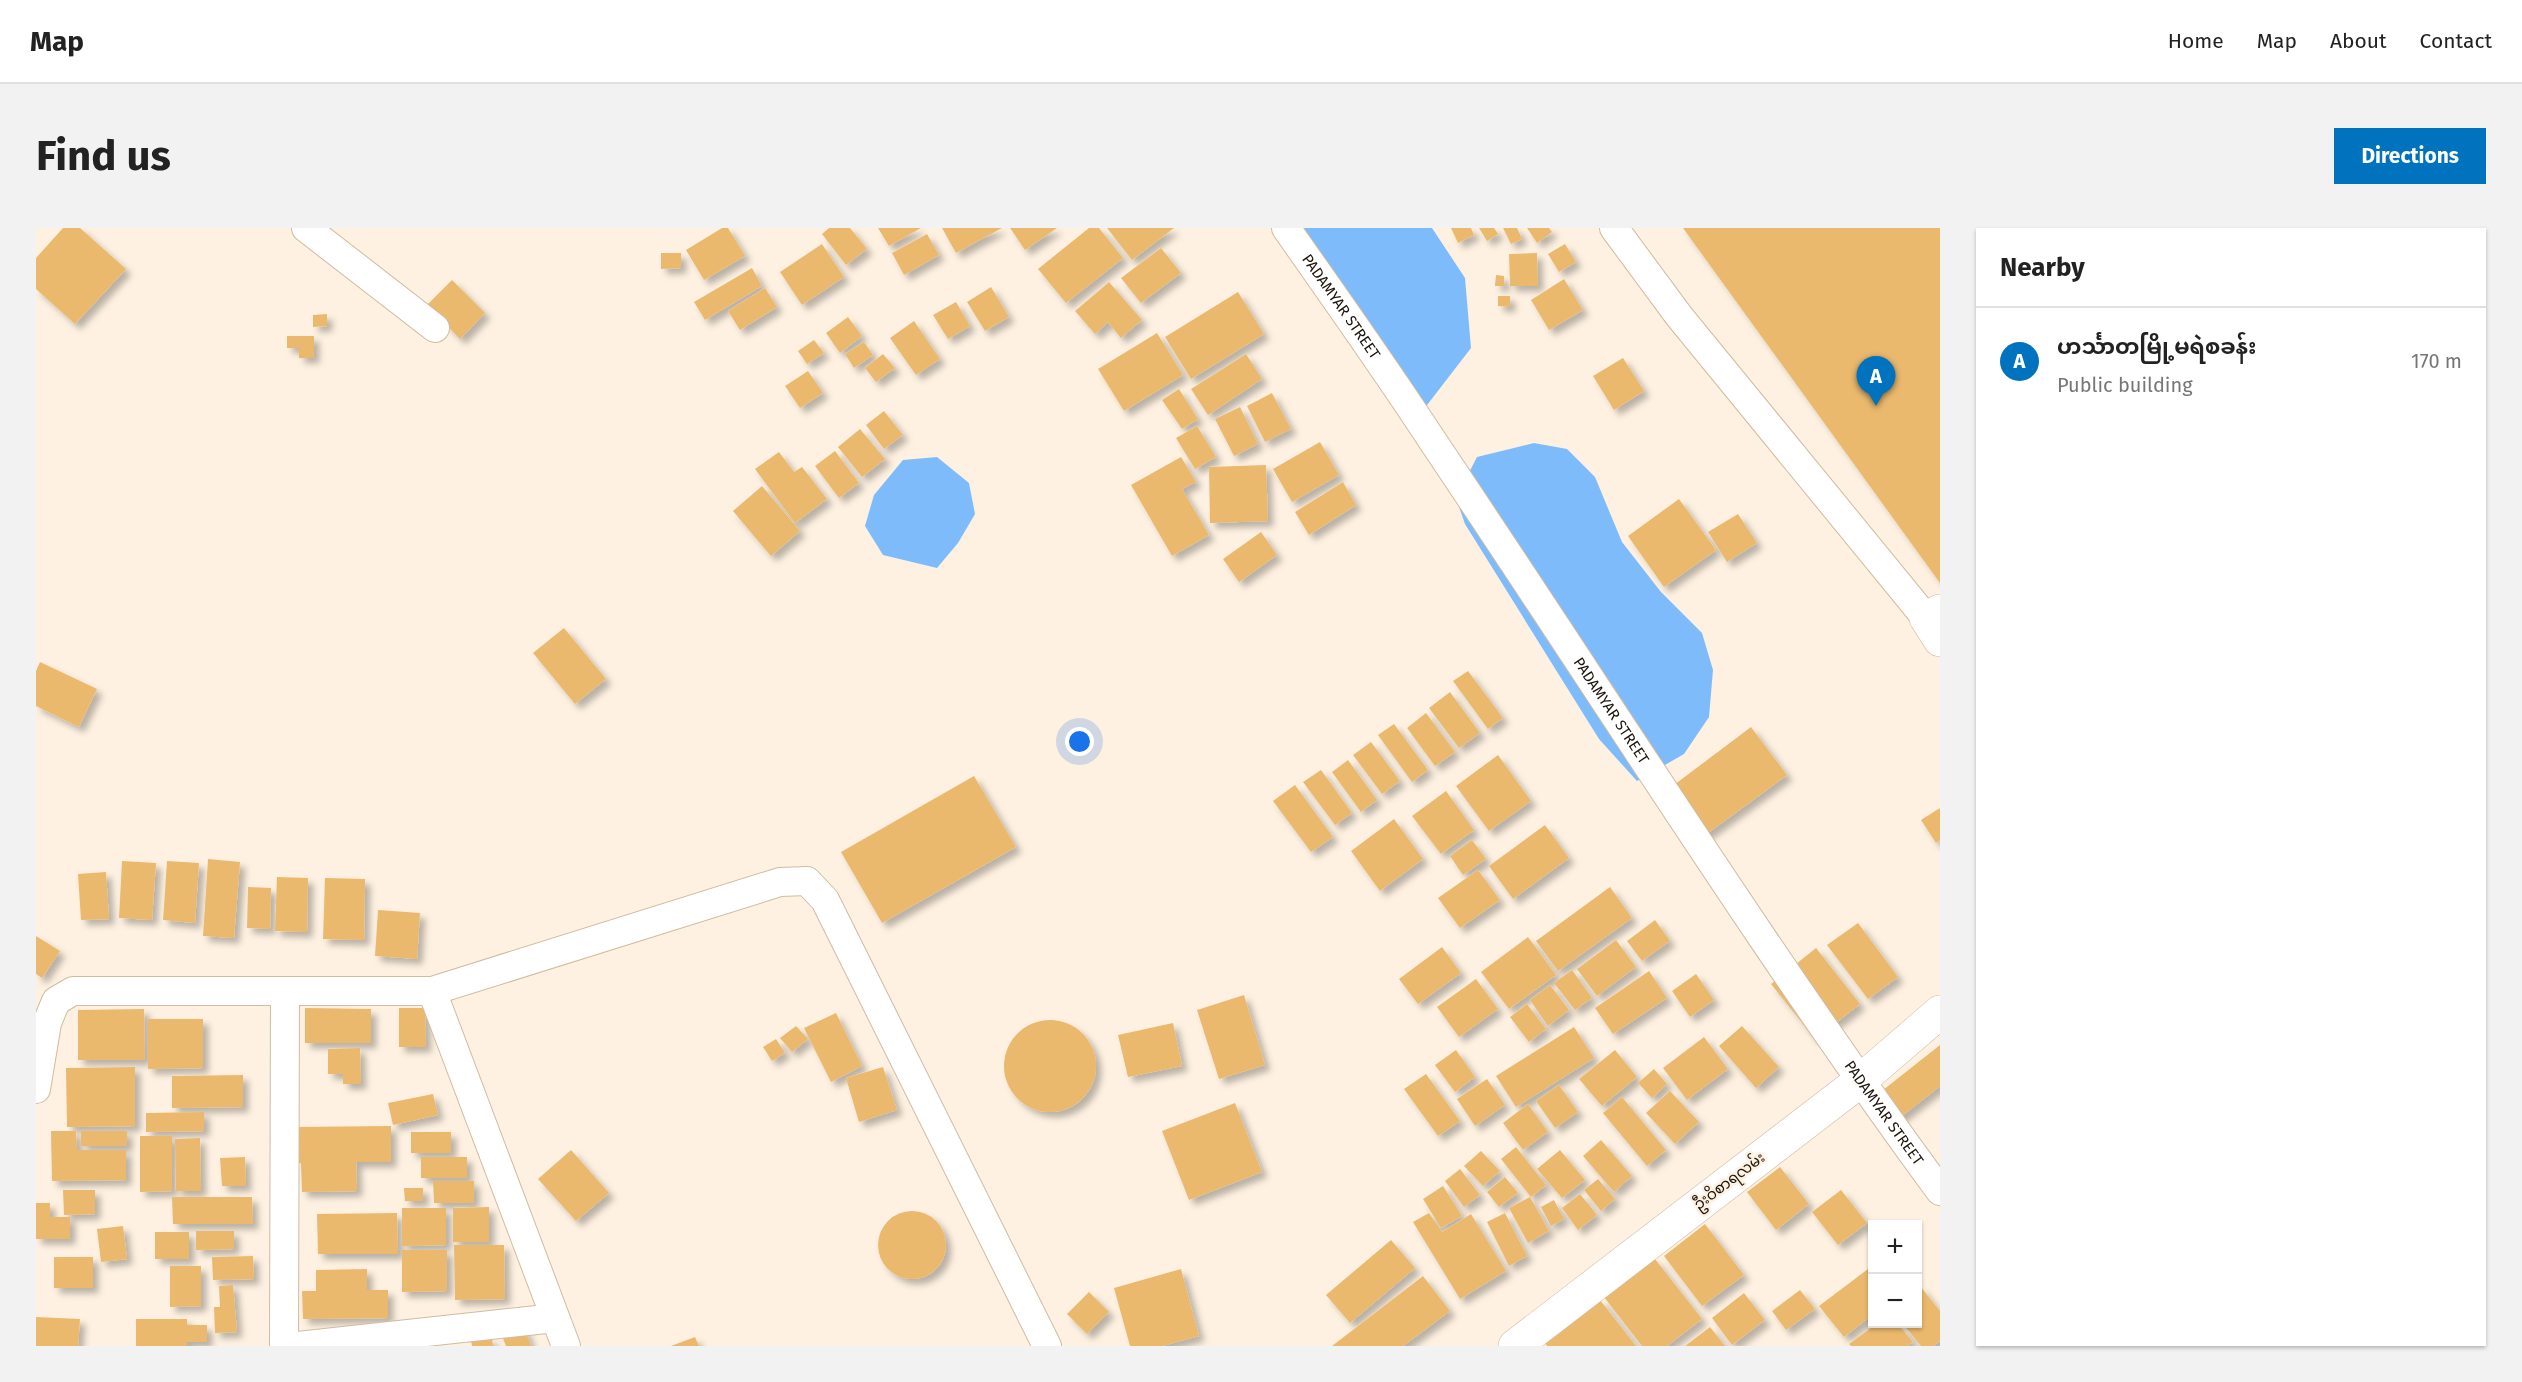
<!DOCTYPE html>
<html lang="en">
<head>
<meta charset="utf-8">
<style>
	body { margin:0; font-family:"Fira Sans","Noto Sans Myanmar",sans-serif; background:#f2f2f2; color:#222 }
	.controls { position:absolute; right:18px; bottom:18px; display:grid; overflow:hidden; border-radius:0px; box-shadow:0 2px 4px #0004 }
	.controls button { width:54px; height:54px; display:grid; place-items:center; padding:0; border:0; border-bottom:2px solid #e0e0e0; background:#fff; color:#222; font:30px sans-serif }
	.you { position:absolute; left:1044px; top:514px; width:21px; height:21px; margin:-15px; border:4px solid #fff; border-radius:50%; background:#1a73e8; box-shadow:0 0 0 9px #1a73e833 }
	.badge { display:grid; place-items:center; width:39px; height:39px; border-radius:50%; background:#0172bd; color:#fff; font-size:20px; font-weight:700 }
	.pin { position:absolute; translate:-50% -50px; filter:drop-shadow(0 2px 3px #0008) }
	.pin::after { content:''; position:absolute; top:32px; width:21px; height:18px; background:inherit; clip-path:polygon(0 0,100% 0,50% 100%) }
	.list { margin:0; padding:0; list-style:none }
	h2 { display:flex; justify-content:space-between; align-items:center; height:78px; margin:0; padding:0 24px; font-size:26px }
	h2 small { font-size:20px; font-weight:400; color:#767676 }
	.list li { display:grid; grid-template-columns:39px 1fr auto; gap:18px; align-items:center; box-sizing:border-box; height:108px; padding:0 24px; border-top:2px solid #e0e0e0 }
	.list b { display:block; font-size:22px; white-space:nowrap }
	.list p { margin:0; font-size:20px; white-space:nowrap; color:#767676 }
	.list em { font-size:20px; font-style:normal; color:#767676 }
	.map { position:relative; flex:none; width:1904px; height:1118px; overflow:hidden; border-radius:0px }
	header { display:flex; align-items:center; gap:36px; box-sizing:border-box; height:84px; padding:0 30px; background:#fff; border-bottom:2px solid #e0e0e0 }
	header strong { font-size:28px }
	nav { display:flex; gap:33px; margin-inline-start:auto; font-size:21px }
	.intro { display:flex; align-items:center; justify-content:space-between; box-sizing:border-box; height:144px; padding:0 36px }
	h1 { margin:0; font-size:42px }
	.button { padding:15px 27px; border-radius:0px; background:#0172bd; color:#fff; font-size:21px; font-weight:700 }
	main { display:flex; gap:36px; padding:0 36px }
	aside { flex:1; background:#fff; border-radius:0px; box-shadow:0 2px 4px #0004 }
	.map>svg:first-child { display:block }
	.water { fill:#7ebbfa }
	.building { fill:#ebb96d; filter:url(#shadow) }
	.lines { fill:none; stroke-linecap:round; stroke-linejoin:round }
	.minor-casing { stroke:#cfbca1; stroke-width:30 }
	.tertiary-casing { stroke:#cfbca1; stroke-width:34 }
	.minor { stroke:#fff; stroke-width:28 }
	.tertiary { stroke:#fff; stroke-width:33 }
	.labels { text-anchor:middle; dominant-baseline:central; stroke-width:5; stroke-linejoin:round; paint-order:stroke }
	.street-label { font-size:15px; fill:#1a1309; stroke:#fef1e1 }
</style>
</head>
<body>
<header>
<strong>Map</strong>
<nav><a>Home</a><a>Map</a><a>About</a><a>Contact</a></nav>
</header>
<div class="intro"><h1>Find us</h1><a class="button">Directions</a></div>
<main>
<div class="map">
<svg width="1904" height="1118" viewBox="0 0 1904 1118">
	<defs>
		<filter id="shadow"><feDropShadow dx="5.5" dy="5.5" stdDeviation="3" flood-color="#0004"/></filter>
	</defs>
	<rect width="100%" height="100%" fill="#fef1e1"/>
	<g class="water">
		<polygon points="1253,0 1396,0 1429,50 1435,120 1388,181 1367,194 1295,69"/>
		<polygon points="1498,215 1531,221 1559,249 1586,314 1625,364 1666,405 1677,442 1673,489 1648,526 1601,553 1563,511 1429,296 1420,270 1441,229"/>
		<polygon points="901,229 933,255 939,286 922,315 901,340 847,327 829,298 838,267 867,232"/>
	</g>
	<g class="building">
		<polygon points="27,0 44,0 90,41 39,96 0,61 0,30"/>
		<polygon points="686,0 692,0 709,28 668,52 650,22"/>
		<polygon points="793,0 814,0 831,21 810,37 786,6"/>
		<polygon points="842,0 885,0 853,18"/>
		<polygon points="906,0 966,0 920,25"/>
		<polygon points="974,0 1021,0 989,22"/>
		<polygon points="1053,0 1063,0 1087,30 1030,75 1002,41"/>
		<polygon points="1071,0 1138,0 1096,32"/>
		<polygon points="1415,0 1435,0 1438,7 1422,15"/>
		<polygon points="1443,0 1458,0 1462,6 1451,13"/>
		<polygon points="1467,0 1481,0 1486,11 1475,16"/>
		<polygon points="1491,0 1513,0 1516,4 1501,15"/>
		<polygon points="1647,0 1904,0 1904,355"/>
		<polygon points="891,6 903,27 868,47 856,25"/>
		<polygon points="786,16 808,49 766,77 744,44"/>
		<polygon points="1529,16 1540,34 1523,44 1512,26"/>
		<polygon points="1125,20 1145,45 1105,75 1085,50"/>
		<polygon points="625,25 645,25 645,40 625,41"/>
		<polygon points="1501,25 1502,58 1474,58 1473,26"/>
		<polygon points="716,40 726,58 669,92 658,74"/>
		<polygon points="1460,47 1468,48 1468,58 1459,58"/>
		<polygon points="1528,51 1547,82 1513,102 1495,72"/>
		<polygon points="416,52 449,85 424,111 391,77"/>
		<polygon points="1073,54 1106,92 1085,110 1072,94 1059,106 1039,83"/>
		<polygon points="955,59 973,89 949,103 931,74"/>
		<polygon points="729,60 741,79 704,102 692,83"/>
		<polygon points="1202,64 1228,106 1155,151 1129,109"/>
		<polygon points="1462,68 1474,68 1474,79 1462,78"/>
		<polygon points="920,74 934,98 912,111 897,87"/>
		<polygon points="291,86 291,98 277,99 277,87"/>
		<polygon points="812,89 826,108 804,125 790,105"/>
		<polygon points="878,93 904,131 880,147 854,110"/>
		<polygon points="1121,105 1147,147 1088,183 1062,141"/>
		<polygon points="251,108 278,108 278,130 263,130 263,120 251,120"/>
		<polygon points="778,112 788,125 771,136 762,123"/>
		<polygon points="828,114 837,127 818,140 809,126"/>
		<polygon points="847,126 859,140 840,154 829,140"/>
		<polygon points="1210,126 1226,151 1172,187 1155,161"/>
		<polygon points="1587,130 1608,163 1578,182 1557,148"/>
		<polygon points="772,143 787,165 764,180 749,158"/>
		<polygon points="1143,161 1162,191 1146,201 1126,172"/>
		<polygon points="1236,165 1255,201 1229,214 1211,178"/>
		<polygon points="1204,179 1222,216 1198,228 1179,191"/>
		<polygon points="848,183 867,207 848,221 830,197"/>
		<polygon points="1161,198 1180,229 1159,241 1140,210"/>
		<polygon points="824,201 849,231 826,249 802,219"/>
		<polygon points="1284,214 1303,247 1256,274 1237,241"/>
		<polygon points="799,223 823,255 803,270 779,238"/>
		<polygon points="743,224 758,244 766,239 791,271 759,295 719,241"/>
		<polygon points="1145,229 1160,254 1146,261 1173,307 1136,328 1095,257"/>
		<polygon points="1230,237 1232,293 1174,295 1173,239"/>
		<polygon points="1307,254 1320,277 1273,307 1259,284"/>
		<polygon points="726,258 764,303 735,328 697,283"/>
		<polygon points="1643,271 1680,322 1628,359 1592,308"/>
		<polygon points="1702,286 1721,315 1691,334 1672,304"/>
		<polygon points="1225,304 1241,327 1203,354 1187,331"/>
		<polygon points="528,400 570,451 539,476 497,425"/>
		<polygon points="4,434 61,461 43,499 0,478 0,443"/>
		<polygon points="1432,443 1467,490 1452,501 1417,453"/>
		<polygon points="1414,464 1444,505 1423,520 1393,480"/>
		<polygon points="1390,485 1419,524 1399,538 1371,500"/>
		<polygon points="1358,496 1392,542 1376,554 1342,507"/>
		<polygon points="1715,499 1751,547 1657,616 1622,569"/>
		<polygon points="1335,514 1364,553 1346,566 1317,527"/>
		<polygon points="1462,527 1495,573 1453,603 1420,558"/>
		<polygon points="1312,532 1341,572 1325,584 1296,544"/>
		<polygon points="1285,542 1316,585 1299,597 1267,554"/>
		<polygon points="938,548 980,619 846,695 805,624"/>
		<polygon points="1259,557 1297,609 1275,624 1237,573"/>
		<polygon points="1410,563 1438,602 1405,626 1376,588"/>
		<polygon points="1904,580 1904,612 1900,615 1885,592"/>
		<polygon points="1358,591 1387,631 1344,663 1315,623"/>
		<polygon points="1509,597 1533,630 1477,671 1453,638"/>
		<polygon points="1436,612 1450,631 1427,647 1414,628"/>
		<polygon points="172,631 204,634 198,710 167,708"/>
		<polygon points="86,633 120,635 116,692 83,690"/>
		<polygon points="131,633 163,635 159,695 127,692"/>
		<polygon points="1442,642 1464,672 1424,700 1402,670"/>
		<polygon points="70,644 73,691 45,692 42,646"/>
		<polygon points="241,649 272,650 271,704 239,703"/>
		<polygon points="289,650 329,651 328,712 287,711"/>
		<polygon points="212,659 235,660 234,701 211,700"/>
		<polygon points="1574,659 1596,690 1522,743 1500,713"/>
		<polygon points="342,682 384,685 381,731 339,728"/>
		<polygon points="1619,692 1634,713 1606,733 1591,713"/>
		<polygon points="1822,695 1862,749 1832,771 1791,717"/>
		<polygon points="0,708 24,723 6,750 0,746"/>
		<polygon points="1492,709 1520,747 1473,781 1445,744"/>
		<polygon points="1580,712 1600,739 1561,768 1541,741"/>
		<polygon points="1406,719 1425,745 1382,776 1363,751"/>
		<polygon points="1780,720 1824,776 1779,811 1735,756"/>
		<polygon points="1536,742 1556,770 1539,782 1518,755"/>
		<polygon points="1613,743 1631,770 1577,806 1559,780"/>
		<polygon points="1660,746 1678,772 1654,789 1636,763"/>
		<polygon points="1440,751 1462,781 1423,809 1401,779"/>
		<polygon points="1514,757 1533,782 1512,798 1494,772"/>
		<polygon points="1208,767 1229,837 1183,851 1161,782"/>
		<polygon points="1491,776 1510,801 1493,814 1474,789"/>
		<polygon points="269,780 335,781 335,815 269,815"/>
		<polygon points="363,780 389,780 390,819 363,819"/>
		<polygon points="108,781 109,832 42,832 42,782"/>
		<polygon points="800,785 826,838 795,854 768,800"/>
		<polygon points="112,791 167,791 167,840 112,841"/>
		<circle cx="1014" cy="838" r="46"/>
		<polygon points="1137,795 1146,838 1092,849 1082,807"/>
		<polygon points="760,798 772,811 756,824 744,810"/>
		<polygon points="1706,798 1743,839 1720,860 1683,818"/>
		<polygon points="1538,799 1558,830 1480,879 1460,848"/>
		<polygon points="1668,809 1692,841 1651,872 1627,840"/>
		<polygon points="740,811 749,825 736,833 727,819"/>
		<polygon points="1904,817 1904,858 1857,895 1837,870"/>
		<polygon points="324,820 325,856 307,856 307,846 292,846 292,821"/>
		<polygon points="1420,822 1439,849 1419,864 1399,837"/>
		<polygon points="1579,822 1601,849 1566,878 1543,851"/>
		<polygon points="99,839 99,898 31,899 30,840"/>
		<polygon points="847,839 861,882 823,894 810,850"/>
		<polygon points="1618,841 1631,856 1616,870 1602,855"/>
		<polygon points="1390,846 1424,893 1402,908 1368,861"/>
		<polygon points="207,847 207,879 136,880 136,848"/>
		<polygon points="1451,851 1469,877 1439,898 1421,871"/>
		<polygon points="1523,857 1542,884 1519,900 1500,873"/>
		<polygon points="1634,863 1663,894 1639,916 1610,885"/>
		<polygon points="397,866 402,887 357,897 352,875"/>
		<polygon points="1586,869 1630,922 1611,938 1567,885"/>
		<polygon points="1199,875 1226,944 1153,972 1126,903"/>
		<polygon points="1492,876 1512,904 1487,922 1467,895"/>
		<polygon points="168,884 168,903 110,904 110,885"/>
		<polygon points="355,898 355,934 320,934 321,963 266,964 265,935 262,935 261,899"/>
		<polygon points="15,903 40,903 41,922 90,922 90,952 16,953"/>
		<rect x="45" y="903" width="46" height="15"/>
		<rect x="375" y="904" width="40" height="21"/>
		<polygon points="104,908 136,908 136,963 104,964"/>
		<polygon points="164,910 165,963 140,963 139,911"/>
		<polygon points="1565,912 1596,948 1578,964 1547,928"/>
		<polygon points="1480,919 1510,957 1495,969 1465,931"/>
		<polygon points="535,922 573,965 540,993 502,951"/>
		<polygon points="1524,922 1549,952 1526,970 1501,941"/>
		<polygon points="1445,923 1464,943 1447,958 1428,938"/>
		<polygon points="209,929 210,958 186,958 184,930"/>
		<rect x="385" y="929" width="46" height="21"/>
		<polygon points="1744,939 1773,976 1740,1002 1711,964"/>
		<polygon points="1424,941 1444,967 1428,979 1409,953"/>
		<polygon points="1469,949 1482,965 1463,979 1451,964"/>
		<polygon points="1562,951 1579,971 1565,983 1548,962"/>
		<polygon points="397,953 438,953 438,975 398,975"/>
		<polygon points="1407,958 1426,988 1405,1000 1387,971"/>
		<polygon points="368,960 387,960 387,973 369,973"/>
		<polygon points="27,962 59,962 59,986 28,987"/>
		<polygon points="1805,962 1831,995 1802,1017 1776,984"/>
		<polygon points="1544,966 1561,987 1542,1002 1526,980"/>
		<polygon points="136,969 216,969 217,996 137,996"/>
		<polygon points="1494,969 1513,1003 1492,1015 1473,980"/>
		<polygon points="1518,972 1528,991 1515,998 1505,979"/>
		<polygon points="0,975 14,975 14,989 34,989 34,1011 0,1011"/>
		<polygon points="453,979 453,1014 417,1014 417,980"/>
		<polygon points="366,980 410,980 410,1017 366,1018"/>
		<circle cx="876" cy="1017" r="34"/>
		<polygon points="361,985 362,1026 282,1026 281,986"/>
		<polygon points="1393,985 1406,1004 1435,986 1470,1043 1424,1071 1377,994"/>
		<polygon points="1469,985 1491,1028 1473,1038 1451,994"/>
		<polygon points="1669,996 1708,1047 1666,1078 1628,1028"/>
		<polygon points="87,998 91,1031 65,1034 61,1001"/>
		<polygon points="160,1003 198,1003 198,1021 160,1022"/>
		<rect x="119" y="1004" width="34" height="27"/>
		<polygon points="1355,1012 1379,1040 1314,1095 1290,1067"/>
		<polygon points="418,1017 468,1017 469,1071 419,1072"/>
		<polygon points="366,1022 411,1022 411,1063 366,1064"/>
		<polygon points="217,1028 218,1051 177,1052 176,1029"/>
		<rect x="18" y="1029" width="39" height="31"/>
		<polygon points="1619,1031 1666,1091 1631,1118 1606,1118 1568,1069"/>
		<polygon points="134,1038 165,1038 165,1078 134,1079"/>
		<polygon points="1836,1038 1836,1087 1808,1109 1783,1078"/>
		<polygon points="331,1041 331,1062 352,1062 352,1090 267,1091 266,1063 280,1063 280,1042"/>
		<polygon points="1145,1041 1163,1108 1126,1118 1094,1118 1078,1060"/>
		<polygon points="1387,1048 1414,1083 1367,1118 1296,1118"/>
		<polygon points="197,1057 201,1104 179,1105 178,1079 184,1079 183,1058"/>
		<polygon points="1884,1058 1904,1083 1904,1113 1897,1118 1885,1118 1867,1096 1882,1096 1882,1060"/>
		<polygon points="1764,1062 1779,1081 1750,1102 1736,1083"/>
		<polygon points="1053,1064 1073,1084 1051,1106 1031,1086"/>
		<polygon points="1708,1065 1729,1092 1696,1117 1676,1090"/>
		<polygon points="1564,1072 1600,1118 1511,1118 1508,1114"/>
		<polygon points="0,1089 44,1091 42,1118 0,1118"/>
		<polygon points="100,1091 151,1091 151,1097 171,1097 171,1114 151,1114 151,1118 100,1118"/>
		<polygon points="1840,1096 1862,1096 1877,1114 1871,1118 1815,1118 1813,1116"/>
		<polygon points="488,1099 495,1118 470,1118 466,1108"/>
		<polygon points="1674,1099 1689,1118 1649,1118"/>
		<polygon points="659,1109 663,1118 635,1118"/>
		<polygon points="456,1110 457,1118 436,1118 435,1113"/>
	</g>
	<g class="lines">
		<defs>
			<g id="minor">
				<polyline points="270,0 399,100"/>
				<path id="s1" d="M1250 0C1299 70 1349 140 1396 212 1565 463 1725 719 1904 963"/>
				<polyline points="1578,0 1643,88 1890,390"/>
				<polyline points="396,763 530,1118"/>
				<polyline points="0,861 11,795 20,773 37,763 396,763 744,654 771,653 789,672 1011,1118"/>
				<polyline points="248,1118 249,763"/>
				<polyline points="262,1118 519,1090"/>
			</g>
			<g id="tertiary">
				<polyline points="1904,383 1890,390 1904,412"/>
				<polyline points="1479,1118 1824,853 1904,784"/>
			</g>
		</defs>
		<use href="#minor" class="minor-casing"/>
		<use href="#tertiary" class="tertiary-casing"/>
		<use href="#minor" class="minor"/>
		<use href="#tertiary" class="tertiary"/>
	</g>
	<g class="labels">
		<g class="street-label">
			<text stroke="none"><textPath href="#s1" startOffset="96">PADAMYAR STREET</textPath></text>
			<text stroke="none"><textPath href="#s1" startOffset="582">PADAMYAR STREET</textPath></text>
			<text stroke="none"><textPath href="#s1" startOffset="1068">PADAMYAR STREET</textPath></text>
			<text transform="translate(1693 953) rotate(-37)">ဦးဝိစာရလမ်း</text>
		</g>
	</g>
</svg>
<div class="controls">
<button>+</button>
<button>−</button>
</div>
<div class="you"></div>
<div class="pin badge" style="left:1840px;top:178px">A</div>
</div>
<aside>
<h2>Nearby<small></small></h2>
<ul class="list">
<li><span class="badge">A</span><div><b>ဟင်္သာတမြို့မရဲစခန်း</b><p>Public building</p></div><em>170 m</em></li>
</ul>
</aside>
</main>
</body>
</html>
